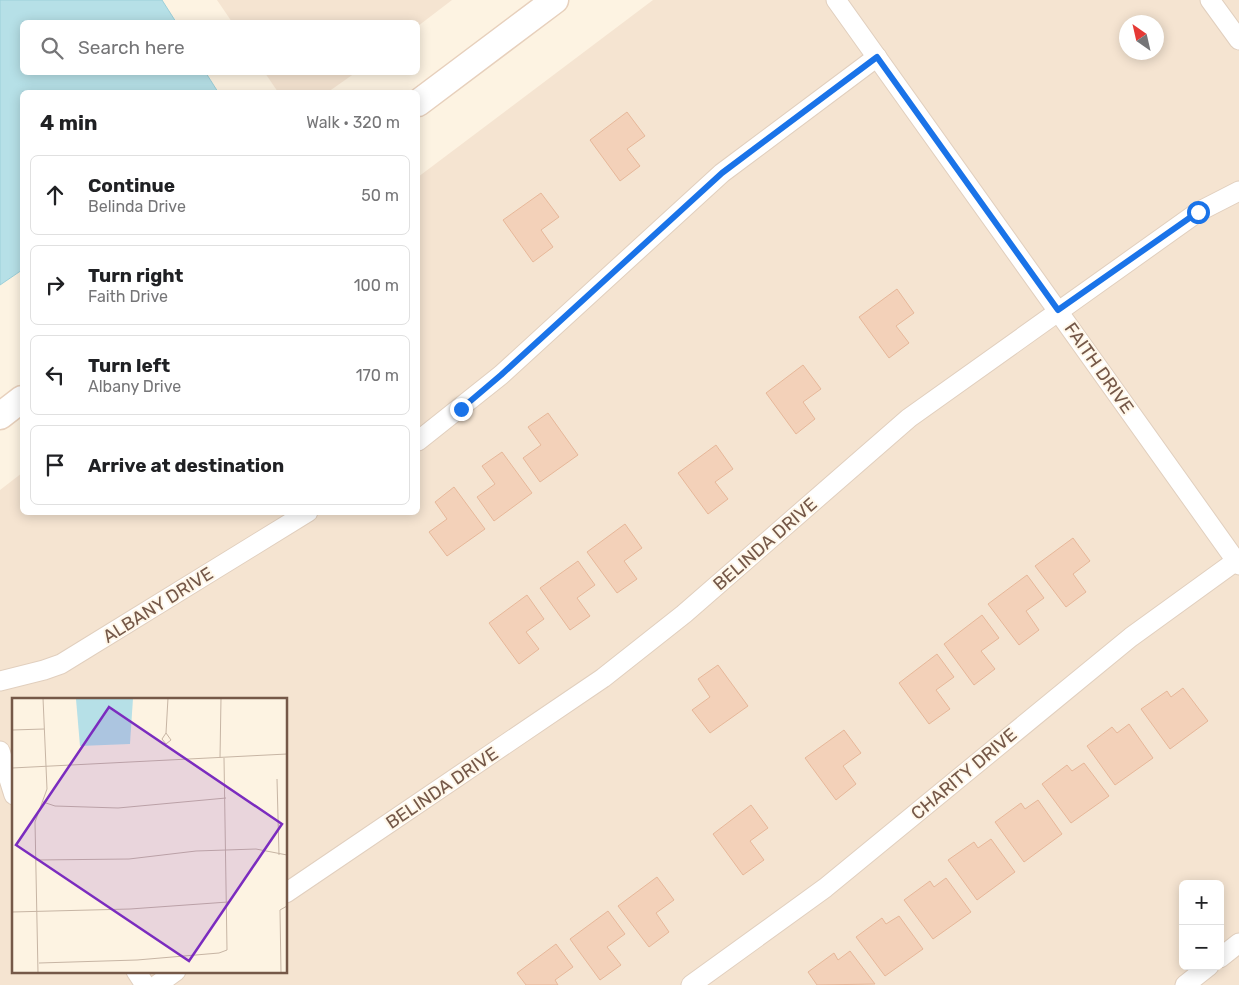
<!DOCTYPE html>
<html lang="en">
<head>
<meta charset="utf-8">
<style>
	body { margin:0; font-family:Rubik,sans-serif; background:#f2f2f2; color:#202124 }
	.controls { position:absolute; right:15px; bottom:15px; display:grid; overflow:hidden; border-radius:8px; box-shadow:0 2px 12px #0003 }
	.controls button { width:45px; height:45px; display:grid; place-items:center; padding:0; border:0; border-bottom:1px solid #e0e0e0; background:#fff; color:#202124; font:25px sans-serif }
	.compass { position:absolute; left:1119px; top:15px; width:45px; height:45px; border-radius:50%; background:#fff; box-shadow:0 2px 12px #0003; rotate:326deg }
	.stop { position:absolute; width:15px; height:15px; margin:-11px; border:4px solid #1a73e8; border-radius:50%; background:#fff }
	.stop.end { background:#1a73e8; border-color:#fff; box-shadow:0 1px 5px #0008 }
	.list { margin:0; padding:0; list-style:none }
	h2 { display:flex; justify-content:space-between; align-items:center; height:65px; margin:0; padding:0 20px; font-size:21px }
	h2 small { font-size:16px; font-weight:400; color:#757577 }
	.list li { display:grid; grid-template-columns:32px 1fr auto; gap:15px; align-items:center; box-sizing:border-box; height:80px; margin:0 10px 10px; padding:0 10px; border:1px solid #e0e0e0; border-radius:8px }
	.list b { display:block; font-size:19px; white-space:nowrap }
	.list p { margin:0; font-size:16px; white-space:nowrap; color:#757577 }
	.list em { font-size:16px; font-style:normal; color:#757577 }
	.icon { flex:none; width:28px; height:28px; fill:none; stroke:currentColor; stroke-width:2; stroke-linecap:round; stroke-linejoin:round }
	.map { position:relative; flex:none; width:1239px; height:985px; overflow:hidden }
	.search { position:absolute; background:#fff; box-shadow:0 2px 12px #0003; left:20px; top:20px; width:400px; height:55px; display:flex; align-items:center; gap:12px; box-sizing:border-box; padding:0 18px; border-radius:8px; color:#757577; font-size:19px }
	.panel { position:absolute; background:#fff; box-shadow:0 2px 12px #0003; left:20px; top:90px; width:400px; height:425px; border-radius:8px }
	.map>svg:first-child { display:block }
	.residential { fill:#f5e4d1; fill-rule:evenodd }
	.water { fill:#b6e0e7; stroke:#9ccfd9 }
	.building { fill:#f3d1b9; stroke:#e6b799 }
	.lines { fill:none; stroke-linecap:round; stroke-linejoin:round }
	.minor-casing { stroke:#e1cfbe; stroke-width:21 }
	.secondary-casing { stroke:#e7d0bc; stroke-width:29 }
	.minor { stroke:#fff; stroke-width:19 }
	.secondary { stroke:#fff; stroke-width:26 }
	.route { stroke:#1a73e8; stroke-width:6 }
	.labels { text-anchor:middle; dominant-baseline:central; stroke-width:4; stroke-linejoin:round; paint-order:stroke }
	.street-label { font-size:18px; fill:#755848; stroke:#fff7e9 }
	.inset-road { fill:none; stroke:#c7b5a4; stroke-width:1 }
	.view { fill:#7b2cbf; fill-opacity:0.15; stroke:#7b2cbf; stroke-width:2.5 }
	.inset-edge { fill:none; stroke:#755848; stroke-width:2.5 }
</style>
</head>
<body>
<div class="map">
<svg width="1239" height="985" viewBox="0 0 1239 985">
	<rect width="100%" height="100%" fill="#fdf3e2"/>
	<g class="residential">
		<polygon points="217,0 452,0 418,26 418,22 232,22"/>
		<path d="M653 0H1239V985H0V490L22 473V512H418V177ZM1126 22H1156V52H1126ZM14 699H286V971H14ZM1183 884H1220V966H1183Z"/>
		<polygon points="265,73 355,73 328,92 278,92"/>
	</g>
	<polygon class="water" points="0,0 162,0 176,22 22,22 22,72 206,73 218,92 22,92 22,270 0,285"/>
	<g class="building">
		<polygon points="627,112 645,136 627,149 640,166 620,181 590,140"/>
		<polygon points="541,193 559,217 541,230 553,247 533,262 503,220"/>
		<polygon points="897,289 914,313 896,326 909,343 889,358 859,317"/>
		<polygon points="803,365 821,389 803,402 815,419 796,434 766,393"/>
		<polygon points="548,413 578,455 540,482 523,458 541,445 528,427"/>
		<polygon points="716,445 733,469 715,482 728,499 708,514 678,473"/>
		<polygon points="502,452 532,493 494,521 477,497 495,484 482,466"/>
		<polygon points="454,487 485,529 447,556 429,532 447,519 435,502"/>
		<polygon points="625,524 642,548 624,561 637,579 617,593 587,552"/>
		<polygon points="1073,538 1090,561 1073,574 1086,592 1066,607 1035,566"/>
		<polygon points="578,561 595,585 577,598 590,616 570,630 540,588"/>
		<polygon points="1027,575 1044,598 1026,611 1039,630 1019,645 988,604"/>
		<polygon points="527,595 544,619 526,632 539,649 519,664 489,623"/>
		<polygon points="982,615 999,638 981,651 995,669 974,685 944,644"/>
		<polygon points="937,654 954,677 936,690 950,709 929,724 899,683"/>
		<polygon points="718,665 748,706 710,733 692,710 710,697 698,679"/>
		<polygon points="1183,688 1208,721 1170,749 1141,709 1167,691 1171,697"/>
		<polygon points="1129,724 1153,758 1115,785 1087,746 1112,727 1117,733"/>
		<polygon points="844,730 861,753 843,766 856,784 836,800 805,758"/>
		<polygon points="1084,763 1109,796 1071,823 1042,784 1067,765 1072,771"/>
		<polygon points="1038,800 1062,834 1024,862 995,822 1021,803 1025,809"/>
		<polygon points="751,805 768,828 750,841 764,860 743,875 713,834"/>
		<polygon points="991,839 1015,872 977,900 948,860 974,842 978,848"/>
		<polygon points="657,877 674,900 656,913 669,932 649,947 618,906"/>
		<polygon points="946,878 971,912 933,939 904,900 930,881 934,887"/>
		<polygon points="608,911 625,934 607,947 621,965 600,980 570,939"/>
		<polygon points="899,916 923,949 885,976 856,937 882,918 886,924"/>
		<polygon points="556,944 573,967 555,980 558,985 526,985 517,973"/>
		<polygon points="850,951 875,984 817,985 808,972 834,953 838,960"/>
	</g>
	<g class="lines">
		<defs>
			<g id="minor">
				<polyline points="836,0 1239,565"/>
				<polyline points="1210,0 1239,40"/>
				<polyline points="418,441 501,375 722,173 877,57"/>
				<polyline points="0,681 44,670 61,664 308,512"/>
				<polyline points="0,751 14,795"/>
				<polyline points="286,893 603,678 684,614 909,418 1198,212 1239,191"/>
				<polyline points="1220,958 1239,943"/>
				<polyline points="136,971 145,985"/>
				<polyline points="157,985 176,971"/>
				<polyline points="691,985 825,888 1131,637 1236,561"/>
				<polyline points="1185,985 1209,966"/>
			</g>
			<g id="secondary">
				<polyline points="418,103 555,0"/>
				<polyline points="0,416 22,399"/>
			</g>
		</defs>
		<use href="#minor" class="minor-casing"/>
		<use href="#secondary" class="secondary-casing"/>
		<use href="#minor" class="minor"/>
		<use href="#secondary" class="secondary"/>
	</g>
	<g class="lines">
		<polyline class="route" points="461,409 501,375 722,173 877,57 1058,310 1198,212"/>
	</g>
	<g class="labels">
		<g class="street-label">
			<text transform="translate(1099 368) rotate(55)">FAITH DRIVE</text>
			<text transform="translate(765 544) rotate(-41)">BELINDA DRIVE</text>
			<text transform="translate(158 605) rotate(-32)">ALBANY DRIVE</text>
			<text transform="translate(964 774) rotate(-40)">CHARITY DRIVE</text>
			<text transform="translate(442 788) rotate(-34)">BELINDA DRIVE</text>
		</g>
	</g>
	<g transform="translate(12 698)">
		<rect width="275" height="275" fill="#fdf3e2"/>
		<path d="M121 0 118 46 68 48 64 1Z" fill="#b6e0e7"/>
		<path class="inset-road" d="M0 32 32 31M154 35 159 42 154 46 150 41 154 35 156 0M208 60 209 0M0 70 275 56M265 81 267 157M31 104 43 108 106 110 214 100M24 162 117 161 184 153 244 151 275 157M0 214 118 211 216 204M27 265 125 262 207 255 215 252 212 60M26 275 23 124 35 91 31 0M269 275 268 212 275 208"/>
		<path class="view" d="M97 9 270 126 177 263 4 147Z"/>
		<rect width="275" height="275" class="inset-edge"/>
	</g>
</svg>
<div class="controls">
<button>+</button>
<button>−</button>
</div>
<svg class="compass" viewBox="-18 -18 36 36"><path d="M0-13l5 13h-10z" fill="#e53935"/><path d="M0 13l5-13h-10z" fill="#757577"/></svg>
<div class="stop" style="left:1198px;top:212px"></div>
<div class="stop end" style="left:461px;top:409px"></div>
<div class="search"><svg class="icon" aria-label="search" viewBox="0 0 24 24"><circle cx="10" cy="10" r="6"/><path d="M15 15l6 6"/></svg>Search here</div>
<section class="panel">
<h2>4 min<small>Walk · 320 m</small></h2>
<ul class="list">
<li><svg class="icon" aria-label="ahead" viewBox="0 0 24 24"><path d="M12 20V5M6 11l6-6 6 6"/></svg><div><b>Continue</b><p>Belinda Drive</p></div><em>50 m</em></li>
<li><svg class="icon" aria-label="right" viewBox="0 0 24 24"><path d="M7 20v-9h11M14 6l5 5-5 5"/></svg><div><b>Turn right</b><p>Faith Drive</p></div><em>100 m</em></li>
<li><svg class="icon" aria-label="left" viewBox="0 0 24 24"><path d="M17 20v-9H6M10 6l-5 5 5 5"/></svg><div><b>Turn left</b><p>Albany Drive</p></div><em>170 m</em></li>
<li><svg class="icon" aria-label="arrive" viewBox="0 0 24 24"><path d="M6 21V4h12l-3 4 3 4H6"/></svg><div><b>Arrive at destination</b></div></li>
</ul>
</section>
</div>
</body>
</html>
